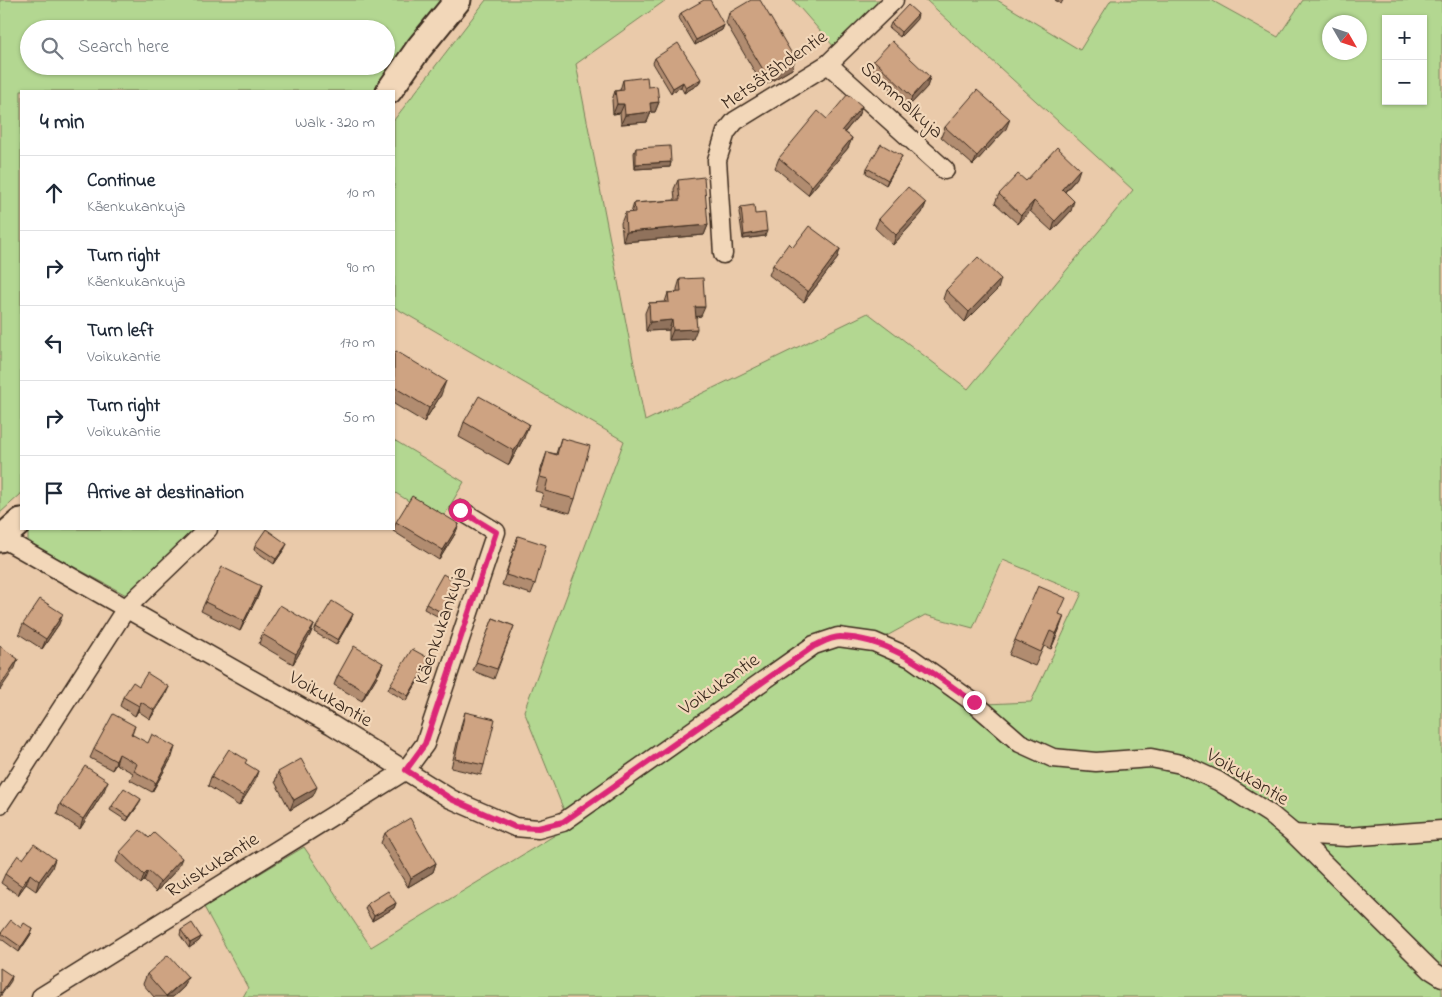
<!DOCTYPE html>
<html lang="en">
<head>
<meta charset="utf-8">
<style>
	body { margin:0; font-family:"Indie Flower",sans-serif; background:#f2f2f3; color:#1f2937 }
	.controls { position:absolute; right:15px; top:15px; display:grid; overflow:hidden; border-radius:0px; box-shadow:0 1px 4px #0004 }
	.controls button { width:45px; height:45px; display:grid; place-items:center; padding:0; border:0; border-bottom:1px solid #e0e1e3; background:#fff; color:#1f2937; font:25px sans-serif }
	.compass { position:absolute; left:1322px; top:15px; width:45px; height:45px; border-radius:50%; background:#fff; box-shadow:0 1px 4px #0004; rotate:129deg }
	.stop { position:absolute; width:15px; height:15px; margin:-11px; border:4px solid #db2777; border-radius:50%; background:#fff }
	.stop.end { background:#db2777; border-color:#fff; box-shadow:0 1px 5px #0008 }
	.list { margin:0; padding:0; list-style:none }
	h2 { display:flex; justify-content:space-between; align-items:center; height:65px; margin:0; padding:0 20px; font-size:21px }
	h2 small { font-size:16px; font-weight:400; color:#747a83 }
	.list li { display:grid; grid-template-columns:32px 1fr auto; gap:15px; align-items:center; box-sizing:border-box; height:75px; padding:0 20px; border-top:1px solid #e0e1e3 }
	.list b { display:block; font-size:19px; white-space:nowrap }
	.list p { margin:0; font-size:16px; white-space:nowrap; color:#747a83 }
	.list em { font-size:16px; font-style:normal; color:#747a83 }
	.icon { flex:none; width:28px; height:28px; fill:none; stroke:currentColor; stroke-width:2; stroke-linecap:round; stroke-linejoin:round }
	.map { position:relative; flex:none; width:1442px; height:997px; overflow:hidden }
	.search { position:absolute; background:#fff; box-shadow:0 1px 4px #0004; left:20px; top:20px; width:375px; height:55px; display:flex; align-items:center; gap:12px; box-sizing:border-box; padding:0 18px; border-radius:28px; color:#747a83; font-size:19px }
	.panel { position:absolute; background:#fff; box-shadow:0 1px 4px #0004; left:20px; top:90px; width:375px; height:440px; border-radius:0px }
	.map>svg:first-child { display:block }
	.green { fill:#b3d791; stroke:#778058; fill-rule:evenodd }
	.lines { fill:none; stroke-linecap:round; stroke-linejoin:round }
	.street-casing { stroke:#3b2a1e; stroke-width:21 }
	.secondary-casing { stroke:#3b2a1e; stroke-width:29 }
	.street { stroke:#f2d7b9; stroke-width:18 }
	.secondary { stroke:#f2d7b9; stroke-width:25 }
	.wall { fill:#b18c70; stroke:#3b2a1e }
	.shaded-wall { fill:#90725b; stroke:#3b2a1e }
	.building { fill:#cea382; stroke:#3b2a1e }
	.route { stroke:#db2777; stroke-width:6 }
	.labels { text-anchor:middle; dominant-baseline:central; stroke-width:4.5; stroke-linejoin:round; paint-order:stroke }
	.street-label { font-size:20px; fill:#3b2a1e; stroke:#f2d7b9 }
</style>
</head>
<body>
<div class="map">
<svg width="1442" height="997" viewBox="0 0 1442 997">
	<rect width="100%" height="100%" fill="#eacaaa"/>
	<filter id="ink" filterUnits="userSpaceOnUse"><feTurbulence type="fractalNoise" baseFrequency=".02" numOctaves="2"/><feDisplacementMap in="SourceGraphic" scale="10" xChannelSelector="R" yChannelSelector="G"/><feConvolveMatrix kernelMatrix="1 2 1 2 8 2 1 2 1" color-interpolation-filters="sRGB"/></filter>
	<g filter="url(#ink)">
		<g class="green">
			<path d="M0 0H447L379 91H21V494L0 513ZM29 29H386V66H29Z"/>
			<path d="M486 0H666L576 64 645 421 868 313 968 389 1133 190 926 0H997L1080 50 1111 0H1211L1278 37 1303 0H1442V969L1222 775 1090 755 1055 753 1023 740 986 704 1031 702 1082 593 1003 560 973 628 925 615 883 638 841 630 565 813 524 711 624 441 394 307V120ZM1386 19H1423V101H1386ZM1330 22H1360V52H1330Z"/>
			<polygon points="793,0 883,0 835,48"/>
			<polygon points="394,440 464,482 441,521 394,492"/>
			<polygon points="32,529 200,529 128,596 37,547 28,540 28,532"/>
			<polygon points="839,643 872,648 910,665 967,707 1017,749 1151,763 1179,769 1216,788 1267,820 1427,976 1442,985 1442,997 243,997 248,988 204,907 304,847 371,947 570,826 814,652"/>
		</g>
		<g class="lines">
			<defs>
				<g id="street">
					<polyline points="828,64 945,170"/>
					<polyline points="723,254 717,160 726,132 735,121 828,64 894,0"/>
					<polyline points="2,538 332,725 451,799 515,827 538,829 563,822 814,645 838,637 874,642 911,658 973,702 1020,743 1053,758 1096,762 1151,758 1181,764 1218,781 1270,814 1294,834 1431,970 1442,977"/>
					<polyline points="0,804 127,607 208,529"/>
					<polyline points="1294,834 1347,837 1442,830"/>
					<polyline points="41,997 406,770 425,744 496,532 460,510"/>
				</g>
				<g id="secondary">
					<polyline points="389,91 419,48 458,0"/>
					<polyline points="0,539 21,521"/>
				</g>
			</defs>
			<use href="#street" class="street-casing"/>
			<use href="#secondary" class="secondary-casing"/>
			<use href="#street" class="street"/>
			<use href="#secondary" class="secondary"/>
		</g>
		<g class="wall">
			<polygon points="1055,0 1063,0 1061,4"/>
			<polygon points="681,13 724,25 722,30 695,45 679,18"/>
			<polygon points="729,13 792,69 763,86 726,23"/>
			<polygon points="917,19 900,37 889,28 891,23"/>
			<polygon points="655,58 699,84 684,93 681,87 671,93 653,63"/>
			<polygon points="874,60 930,77 927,87 909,106 870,70"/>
			<polygon points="623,80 648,87 659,102 655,112 651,112 647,122 621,124 620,113 613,114 612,100 615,91 620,90"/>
			<polygon points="862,106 858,116 845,132 852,138 848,148 808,195 775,168 779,158 827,119"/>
			<polygon points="945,127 1006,129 973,165 941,137"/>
			<polygon points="636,148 671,162 670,167 635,169 634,153"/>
			<polygon points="900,160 886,185 866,173 867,168"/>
			<polygon points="1077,178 1065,192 1071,211 1052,231 1030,211 1018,224 995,203 999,194 1026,181"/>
			<polygon points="678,180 708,225 704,235 623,242 621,223 625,213 631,213 634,203 675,200 674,189"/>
			<polygon points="926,203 922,213 893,245 875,228 879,219"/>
			<polygon points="741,207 755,214 765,236 743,239 739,212"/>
			<polygon points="840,249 837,259 804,302 769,275 773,265"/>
			<polygon points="680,279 701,316 696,317 693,339 669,340 669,330 646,331 645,313 649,303 665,302 668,293 677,292 677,289"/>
			<polygon points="998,289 965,322 943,299 946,290"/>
			<polygon points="394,354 441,395 424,422 394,404"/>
			<polygon points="464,422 524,438 509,465 459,437"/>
			<polygon points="561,438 575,499 570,513 540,505 543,493 535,491 542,466 547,452 556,454"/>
			<polygon points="396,522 459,524 455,534 439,560 393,531"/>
			<polygon points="518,536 535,584 531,594 502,585"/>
			<polygon points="255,545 285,548 274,564 254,550"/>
			<polygon points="261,586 258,596 240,631 201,611 205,602"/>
			<polygon points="456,588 439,617 424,609 426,604"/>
			<polygon points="353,614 351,619 336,645 314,632 316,627"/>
			<polygon points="1060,614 1059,630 1051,649 1044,646 1035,666 1009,655 1015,640"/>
			<polygon points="493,618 514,626 494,679 473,671"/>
			<polygon points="23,624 59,624 42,649 19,634"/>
			<polygon points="314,625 310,635 293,664 259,644 262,634"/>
			<polygon points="430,659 428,664 406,701 388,690 390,685"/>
			<polygon points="383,663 379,673 362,701 334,685 338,675"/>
			<polygon points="139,686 165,696 150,719 138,711 135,716 120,706 123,697"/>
			<polygon points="465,712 484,765 481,775 451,768 462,722"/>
			<polygon points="135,726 132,735 172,757 152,792 130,780 133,773 116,764 112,770 90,758 94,749"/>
			<polygon points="246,764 255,781 239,806 208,786 211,777"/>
			<polygon points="278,772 313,796 290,810 275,782"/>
			<polygon points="104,791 80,829 57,814 60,804"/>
			<polygon points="139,804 127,821 110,810 112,806"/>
			<polygon points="385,833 436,863 433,872 408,887 381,843"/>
			<polygon points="120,852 178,868 156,892 144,881 141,884 116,862"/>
			<polygon points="23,859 52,868 36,891 26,884 18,895 1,883 5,874"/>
			<polygon points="396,903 394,908 372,921 365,909 367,904"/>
			<polygon points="21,928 33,929 31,934 19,952 0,938 0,937 1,933"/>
			<polygon points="181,930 201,937 199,941 189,948 180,935"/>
			<polygon points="147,974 188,977 184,987 173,997 154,997 143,984"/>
		</g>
		<g class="shaded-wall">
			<polygon points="918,14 917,19 900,37 901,32"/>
			<polygon points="724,25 722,30 695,45 696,40"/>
			<polygon points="795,59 792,69 763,86 767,76"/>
			<polygon points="930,77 927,87 909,106 912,97"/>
			<polygon points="701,79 699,84 684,93 686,88"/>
			<polygon points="683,82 681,87 671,93 673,88"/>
			<polygon points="659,102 655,112 646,112 650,103"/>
			<polygon points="617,104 624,104 620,113 613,114"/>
			<polygon points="862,106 858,116 838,140 842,130"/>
			<polygon points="651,112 647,122 621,124 625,115"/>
			<polygon points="1010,119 1006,129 973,165 977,156"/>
			<polygon points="852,138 848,148 808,195 812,186"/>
			<polygon points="902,156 900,160 886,185 888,180"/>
			<polygon points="671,162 670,167 635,169 636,164"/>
			<polygon points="1080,169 1077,178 1058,199 1062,189"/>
			<polygon points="1034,201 1030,211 1018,224 1021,215"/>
			<polygon points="1074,201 1071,211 1052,231 1055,221"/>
			<polygon points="926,203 922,213 893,245 896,235"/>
			<polygon points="708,225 704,235 623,242 626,232"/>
			<polygon points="767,231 765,236 743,239 744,235"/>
			<polygon points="840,249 837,259 804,302 808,292"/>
			<polygon points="1001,279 998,289 965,322 969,312"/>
			<polygon points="695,307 705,307 701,316 692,317"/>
			<polygon points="672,320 669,330 646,331 650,322"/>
			<polygon points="697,329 693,339 669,340 673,330"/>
			<polygon points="446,381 441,395 424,422 429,408"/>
			<polygon points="529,424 524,438 509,465 514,451"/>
			<polygon points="459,524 455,534 439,560 443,550"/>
			<polygon points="287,544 285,548 274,564 276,559"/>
			<polygon points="458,583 456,588 439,617 441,612"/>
			<polygon points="261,586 258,596 240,631 244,621"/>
			<polygon points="63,614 59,624 42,649 46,639"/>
			<polygon points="353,614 351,619 336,645 338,640"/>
			<polygon points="1064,616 1059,630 1051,649 1056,634"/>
			<polygon points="314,625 310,635 293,664 296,654"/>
			<polygon points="18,659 15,668 0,690 0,686"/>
			<polygon points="430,659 428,664 406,701 408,696"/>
			<polygon points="383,663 379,673 362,701 366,692"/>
			<polygon points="169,687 165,696 150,719 154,710"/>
			<polygon points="141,702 138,711 135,716 139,706"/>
			<polygon points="175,747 172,757 152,792 156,783"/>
			<polygon points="119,754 116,764 112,770 116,761"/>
			<polygon points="258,771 255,781 239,806 243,796"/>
			<polygon points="108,781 104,791 80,829 83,819"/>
			<polygon points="317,787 313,796 290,810 294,800"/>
			<polygon points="141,799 139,804 127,821 129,817"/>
			<polygon points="182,858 178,868 156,892 160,882"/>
			<polygon points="55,859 52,868 36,891 39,881"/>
			<polygon points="436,863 433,872 408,887 411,878"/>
			<polygon points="148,871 144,881 141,884 144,875"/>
			<polygon points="30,874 26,884 18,895 22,886"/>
			<polygon points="396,903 394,908 372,921 374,916"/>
			<polygon points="33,929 31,934 19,952 21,947"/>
			<polygon points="201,937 199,941 189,948 190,943"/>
			<polygon points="12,976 11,981 0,997 1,993"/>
			<polygon points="188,977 184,987 173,997 166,997"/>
		</g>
		<g class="building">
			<polygon points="704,0 710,0 724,25 696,40 681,13"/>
			<polygon points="751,0 760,0 795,59 767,76 729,13"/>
			<polygon points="908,5 918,14 901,32 891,23"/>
			<polygon points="892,41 930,77 912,97 874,60"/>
			<polygon points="678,43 701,79 686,88 683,82 673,88 655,58"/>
			<polygon points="647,77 648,87 657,86 659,102 650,103 651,112 625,115 624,104 617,104 615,91 624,90 623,80"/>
			<polygon points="977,90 1010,119 977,156 945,127"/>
			<polygon points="848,94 862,106 842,130 852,138 812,186 779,158 818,111 827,119"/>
			<polygon points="881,144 902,156 888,180 867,168"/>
			<polygon points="670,146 671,162 636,164 636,148"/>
			<polygon points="1057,147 1080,169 1062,189 1074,201 1055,221 1034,201 1021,215 999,194 1018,174 1026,181"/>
			<polygon points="704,177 708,225 626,232 625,213 635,212 634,203 680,200 678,180"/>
			<polygon points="908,187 926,203 896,235 879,219"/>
			<polygon points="754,205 755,214 765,213 767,231 744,235 741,207"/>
			<polygon points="809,226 840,249 808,292 773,265 789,243 793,247"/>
			<polygon points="978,257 1001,279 969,312 946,290"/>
			<polygon points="703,278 705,307 695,307 697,329 673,330 672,320 650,322 649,303 669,302 668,293 681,292 680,279"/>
			<polygon points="396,351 446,381 429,408 394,387 394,354"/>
			<polygon points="479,396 529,424 514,451 464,422"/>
			<polygon points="561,438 590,446 575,499 545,491 548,479 540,477 547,452 557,455"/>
			<polygon points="412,496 459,524 443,550 396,522"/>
			<polygon points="266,529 287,544 276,559 255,545"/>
			<polygon points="518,536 546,545 535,584 506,575"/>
			<polygon points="222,567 261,586 244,621 205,602"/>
			<polygon points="443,574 458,583 441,612 426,604"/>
			<polygon points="1038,586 1066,598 1059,614 1064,616 1056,634 1050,631 1041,652 1015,640"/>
			<polygon points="40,599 63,614 46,639 23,624"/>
			<polygon points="332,601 353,614 338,640 316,627"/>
			<polygon points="280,605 314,625 296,654 262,634"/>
			<polygon points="493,618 514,626 497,669 476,662"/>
			<polygon points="0,646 18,659 0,686"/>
			<polygon points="354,646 383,663 366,692 338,675"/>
			<polygon points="412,649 430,659 408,696 390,685"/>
			<polygon points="147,673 169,687 154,710 141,702 139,706 123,697 133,682 139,686"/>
			<polygon points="465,712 495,719 484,765 455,759"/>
			<polygon points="113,714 135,726 131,734 148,743 152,734 175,747 156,783 134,771 137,764 119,754 116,761 94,749"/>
			<polygon points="229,749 247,760 245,763 258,771 243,796 211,777"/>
			<polygon points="301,759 317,787 294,800 278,772"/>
			<polygon points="85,766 108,781 83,819 60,804"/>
			<polygon points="124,788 141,799 129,817 112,806"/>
			<polygon points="410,818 436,863 411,878 385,833"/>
			<polygon points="140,830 149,838 154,833 182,858 160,882 148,871 144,875 120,852"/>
			<polygon points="34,844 55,859 39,881 30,874 22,886 5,874 18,855 23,859"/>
			<polygon points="388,891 396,903 374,916 367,904"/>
			<polygon points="11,920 21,928 24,923 33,929 21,947 1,933"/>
			<polygon points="192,923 201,937 190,943 181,930"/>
			<polygon points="168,955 188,977 166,996 147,974"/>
			<polygon points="0,968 12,976 1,993 0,992"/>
		</g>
	</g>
	<g class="lines" filter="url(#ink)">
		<path class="route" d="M460 510 496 532 425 744 406 770 451 799 515 827 538 828 563 822 814 646C821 643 831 637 840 637 892 638 933 674 974 702"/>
	</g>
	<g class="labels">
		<g class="street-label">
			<text transform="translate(775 71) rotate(-35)">Metsätähdentie</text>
			<text transform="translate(901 101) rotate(42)">Sammalkuja</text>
			<text transform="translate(442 626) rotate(-71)">Käenkukankuja</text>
			<text transform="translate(720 685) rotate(-35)">Voikukantie</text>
			<text transform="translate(330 700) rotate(30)">Voikukantie</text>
			<text transform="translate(1247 778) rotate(31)">Voikukantie</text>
			<text transform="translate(213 866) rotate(-32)">Ruiskukantie</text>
		</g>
	</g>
</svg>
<div class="controls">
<button>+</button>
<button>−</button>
</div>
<svg class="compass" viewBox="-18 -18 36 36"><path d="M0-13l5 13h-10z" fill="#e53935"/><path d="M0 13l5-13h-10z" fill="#747a83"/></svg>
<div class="stop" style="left:460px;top:510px"></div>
<div class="stop end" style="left:974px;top:702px"></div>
<div class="search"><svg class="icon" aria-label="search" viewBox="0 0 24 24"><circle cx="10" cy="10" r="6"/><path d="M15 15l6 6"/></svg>Search here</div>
<section class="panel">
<h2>4 min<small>Walk · 320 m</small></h2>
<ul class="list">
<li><svg class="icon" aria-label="ahead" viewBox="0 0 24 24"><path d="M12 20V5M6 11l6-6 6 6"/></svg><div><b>Continue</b><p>Käenkukankuja</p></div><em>10 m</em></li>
<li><svg class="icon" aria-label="right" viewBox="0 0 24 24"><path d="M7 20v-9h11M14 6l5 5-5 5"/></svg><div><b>Turn right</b><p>Käenkukankuja</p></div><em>90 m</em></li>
<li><svg class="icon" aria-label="left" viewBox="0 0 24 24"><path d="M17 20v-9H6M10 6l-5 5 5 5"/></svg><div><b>Turn left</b><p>Voikukantie</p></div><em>170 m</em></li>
<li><svg class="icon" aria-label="right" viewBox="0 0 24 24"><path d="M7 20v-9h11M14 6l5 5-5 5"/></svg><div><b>Turn right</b><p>Voikukantie</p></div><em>50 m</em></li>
<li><svg class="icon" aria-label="arrive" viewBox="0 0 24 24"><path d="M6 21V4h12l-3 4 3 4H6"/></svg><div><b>Arrive at destination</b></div></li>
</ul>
</section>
</div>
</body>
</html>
